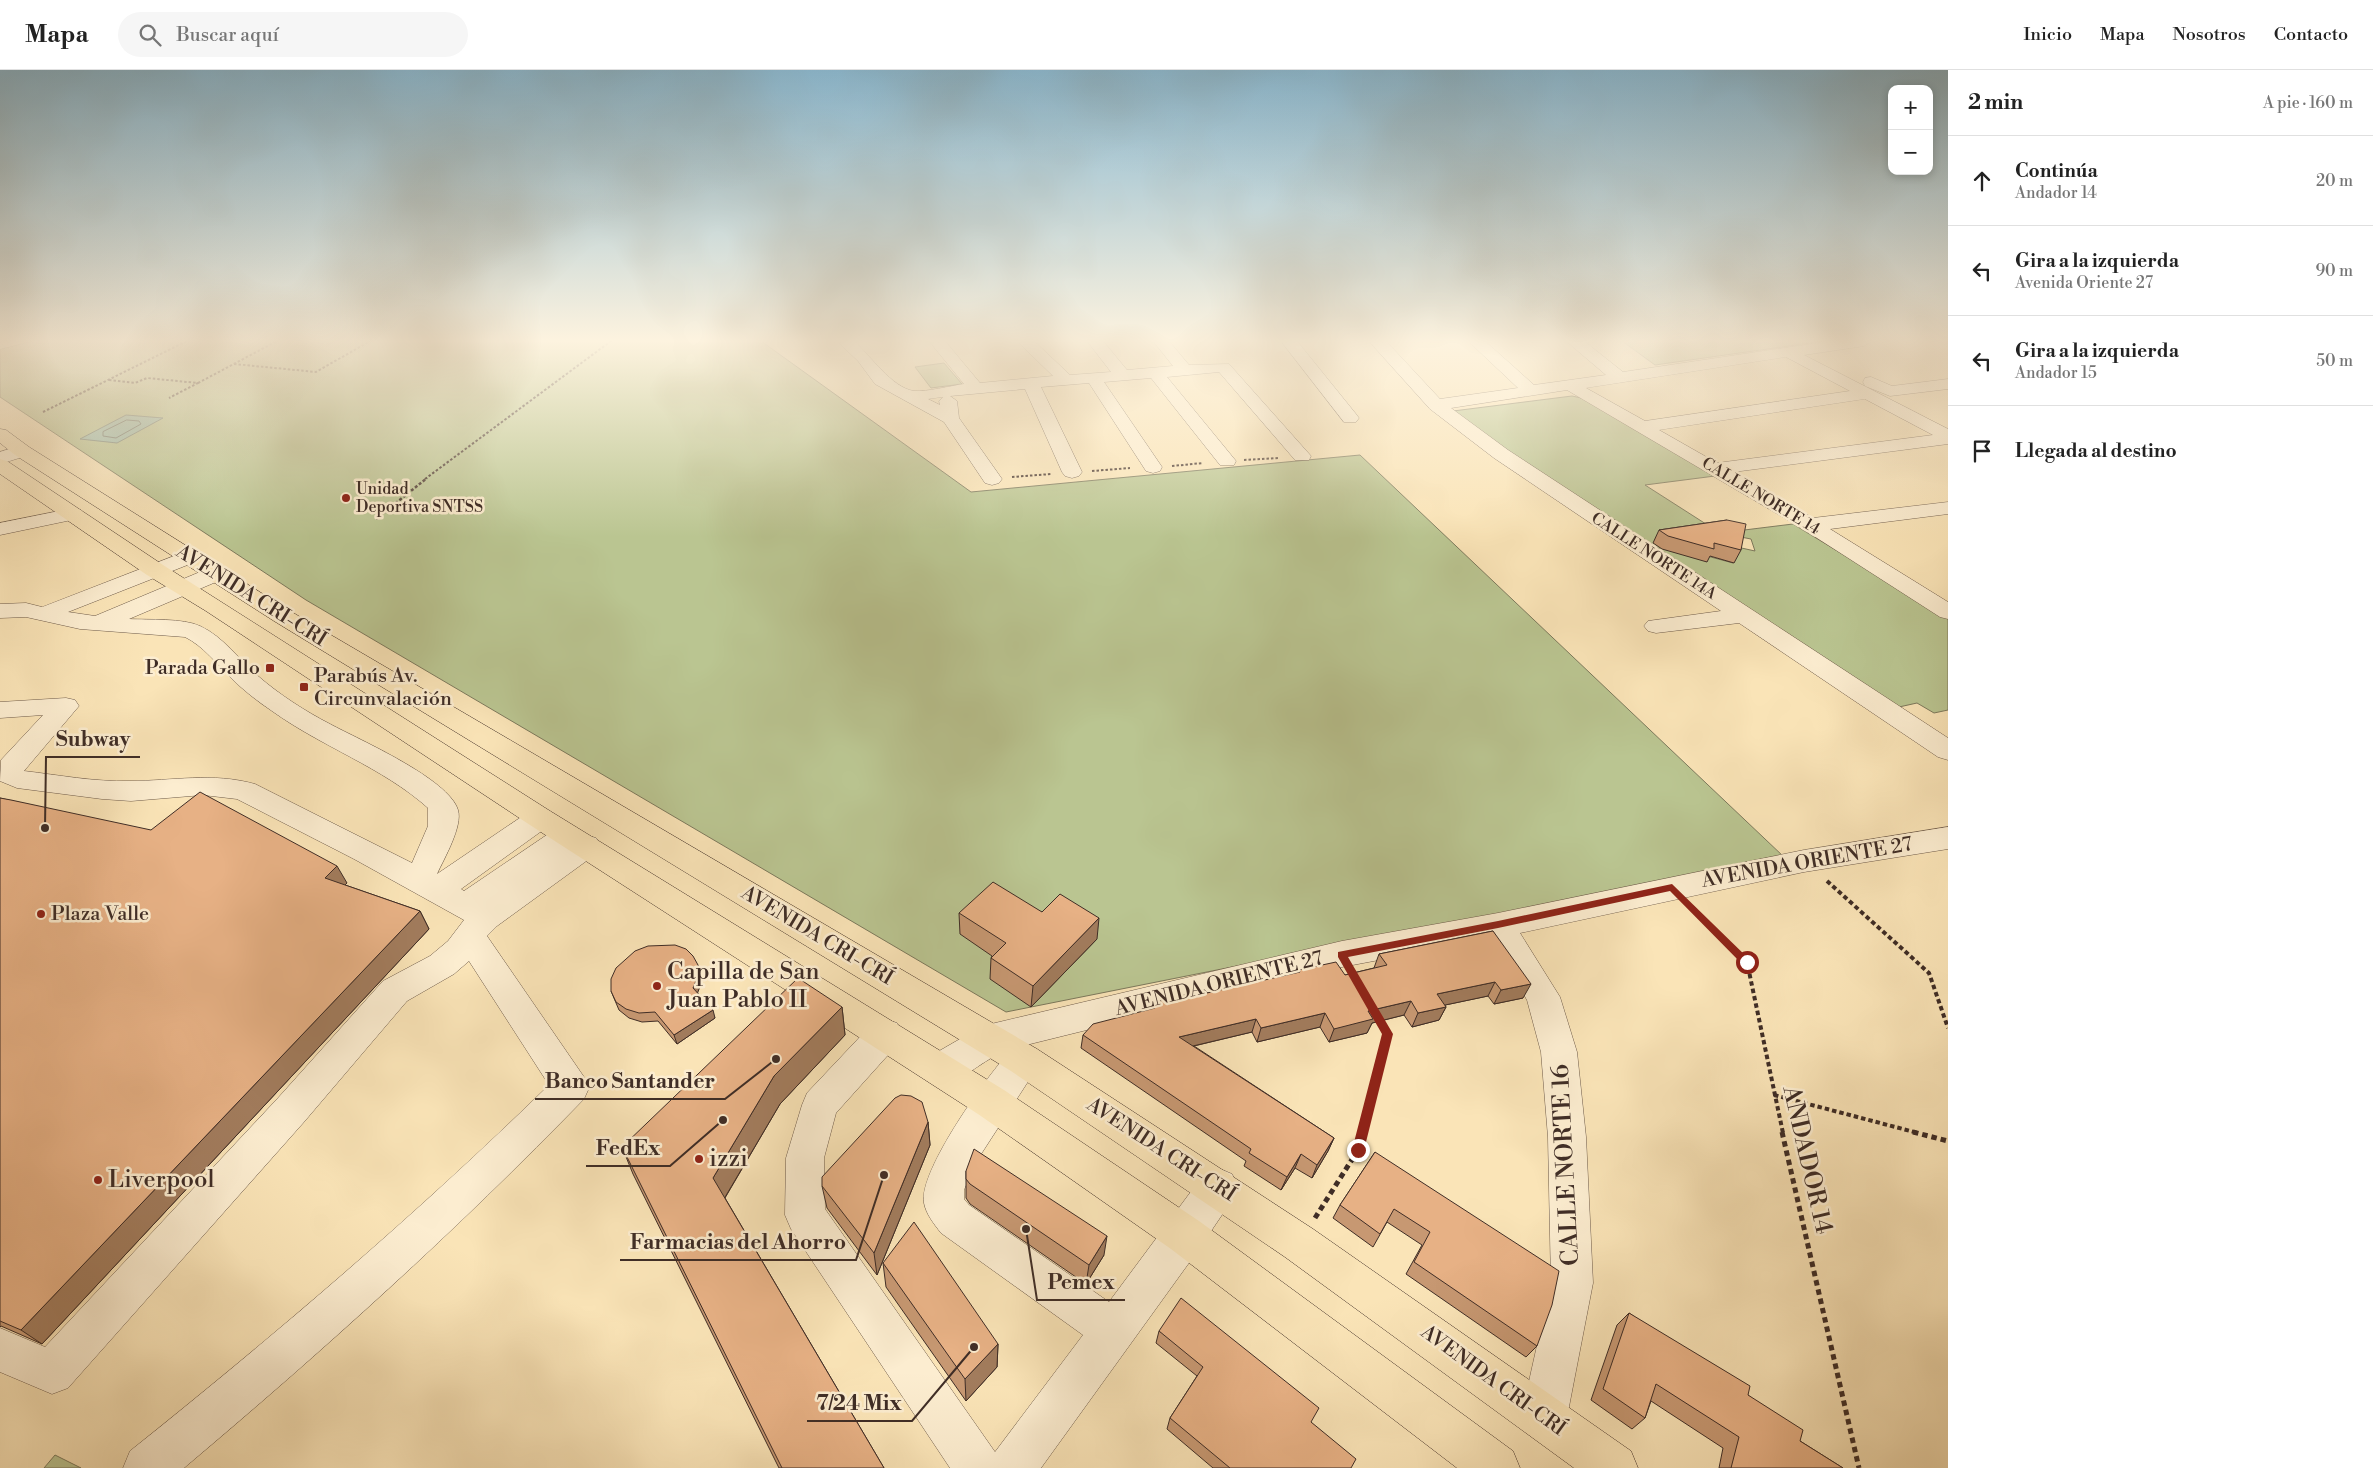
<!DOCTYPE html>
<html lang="es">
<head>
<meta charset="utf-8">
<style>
	body { margin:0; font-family:"Libre Bodoni",serif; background:#f6f6f6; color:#222 }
	.controls { position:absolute; right:15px; top:15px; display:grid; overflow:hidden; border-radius:10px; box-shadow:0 2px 8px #0003 }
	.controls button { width:45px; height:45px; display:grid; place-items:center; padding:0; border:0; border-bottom:1px solid #e0e0e0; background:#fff; color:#222; font:25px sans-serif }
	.stop { position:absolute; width:15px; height:15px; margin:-11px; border:4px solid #8f2418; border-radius:50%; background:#fff }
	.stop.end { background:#8f2418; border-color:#fff; box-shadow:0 1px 5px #0008 }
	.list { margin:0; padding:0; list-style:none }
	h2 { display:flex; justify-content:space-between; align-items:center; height:65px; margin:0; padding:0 20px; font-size:21px }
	h2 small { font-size:16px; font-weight:400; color:#767676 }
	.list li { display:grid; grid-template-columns:32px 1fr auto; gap:15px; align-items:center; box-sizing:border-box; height:90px; padding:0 20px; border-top:1px solid #e0e0e0 }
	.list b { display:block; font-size:19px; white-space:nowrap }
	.list p { margin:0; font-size:16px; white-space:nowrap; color:#767676 }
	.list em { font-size:16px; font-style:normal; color:#767676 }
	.icon { flex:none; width:28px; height:28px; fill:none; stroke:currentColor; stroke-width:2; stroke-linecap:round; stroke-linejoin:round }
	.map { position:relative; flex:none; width:1948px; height:1398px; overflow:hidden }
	header { display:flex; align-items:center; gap:30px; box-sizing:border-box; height:70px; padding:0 25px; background:#fff; border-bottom:1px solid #e0e0e0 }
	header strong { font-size:24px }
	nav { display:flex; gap:28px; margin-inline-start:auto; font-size:18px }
	.search { width:350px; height:45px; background:#f6f6f6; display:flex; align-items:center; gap:12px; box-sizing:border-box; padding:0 18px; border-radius:28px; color:#767676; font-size:19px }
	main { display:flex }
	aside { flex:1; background:#fff }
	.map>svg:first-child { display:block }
	.green { fill:#bac591; stroke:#7c795c; fill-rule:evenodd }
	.water { fill:#9ebfad; stroke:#788577 }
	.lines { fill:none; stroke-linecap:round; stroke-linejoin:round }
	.shore { stroke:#6e766a; stroke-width:1 }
	.minor-casing { stroke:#6e5b4a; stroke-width:1 }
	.major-casing { stroke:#3f2d26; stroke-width:1 }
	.path-far3 { stroke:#3f2d26; stroke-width:2; stroke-dasharray:2.5 2; stroke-linecap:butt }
	.path-far2 { stroke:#3f2d26; stroke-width:2.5; stroke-dasharray:3 2; stroke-linecap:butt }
	.path-far1 { stroke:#3f2d26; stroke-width:4; stroke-dasharray:4.5 3; stroke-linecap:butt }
	.path { stroke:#3f2d26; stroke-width:5; stroke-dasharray:5.5 4; stroke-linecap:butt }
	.minor { fill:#fcedd0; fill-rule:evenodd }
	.major { fill:#fae4b7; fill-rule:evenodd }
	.wall { fill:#c79872; stroke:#3f2d26 }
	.shaded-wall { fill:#a27c5d; stroke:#3f2d26 }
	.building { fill:#e7b185; stroke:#3f2d26 }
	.route { fill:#8f2418 }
	.poi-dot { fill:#8f2418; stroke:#fcedd0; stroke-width:2 }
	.labels { text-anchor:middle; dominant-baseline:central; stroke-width:5; stroke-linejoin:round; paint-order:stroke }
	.far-poi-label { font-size:16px; fill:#3f2d26; stroke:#fcedd0; text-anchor:start }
	.far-street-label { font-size:16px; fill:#3f2d26; stroke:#fcedd0 }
	.street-label { font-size:20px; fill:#3f2d26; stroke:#fcedd0 }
	.poi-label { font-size:20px; fill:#3f2d26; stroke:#fcedd0; text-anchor:start }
	.near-poi-label { font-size:24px; fill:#3f2d26; stroke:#fcedd0; text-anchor:start }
	.near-street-label { font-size:24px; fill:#3f2d26; stroke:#fcedd0 }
	.leader { fill:none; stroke:#3f2d26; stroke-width:2 }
	.callout-dot { fill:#3f2d26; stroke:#fcedd0; stroke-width:2 }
	.callout-label { font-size:21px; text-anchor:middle; font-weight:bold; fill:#3f2d26; stroke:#fcedd0; stroke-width:5; stroke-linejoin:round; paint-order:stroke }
</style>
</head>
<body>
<header>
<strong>Mapa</strong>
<div class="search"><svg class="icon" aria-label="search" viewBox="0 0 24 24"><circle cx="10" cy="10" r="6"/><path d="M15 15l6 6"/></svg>Buscar aquí</div>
<nav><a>Inicio</a><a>Mapa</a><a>Nosotros</a><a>Contacto</a></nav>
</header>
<main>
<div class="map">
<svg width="1948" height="1398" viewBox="0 0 1948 1398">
	<rect width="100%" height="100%" fill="#fae4b7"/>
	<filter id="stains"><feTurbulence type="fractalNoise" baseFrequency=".004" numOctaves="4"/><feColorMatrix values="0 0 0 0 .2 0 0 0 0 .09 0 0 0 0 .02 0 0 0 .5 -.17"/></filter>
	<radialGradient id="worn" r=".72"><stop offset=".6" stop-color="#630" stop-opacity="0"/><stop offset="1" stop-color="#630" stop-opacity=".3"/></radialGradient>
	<g class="green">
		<polygon points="34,271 761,271 971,422 1360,385 1784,787 1006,942 306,530 0,327 0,279"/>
		<polygon points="1622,271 1824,271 1655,295"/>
		<polygon points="944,293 962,314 931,318 915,297"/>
		<path d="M1572 326 1586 329 1715 406 1645 415 1720 463 1793 454 1948 548V640L1934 643 1917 633 1899 637 1495 374 1453 341ZM1720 463 1751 469 1755 481 1737 477 1733 493 1707 486Z"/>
		<polygon points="55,1385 81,1398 44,1398"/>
	</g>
	<polygon class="water" points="126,345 163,348 117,373 80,369"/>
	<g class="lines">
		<polygon class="shore" points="127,350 139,351 141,354 116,368 103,366 103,362"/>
		<defs>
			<g id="minor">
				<polygon points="0,271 23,271 20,274 0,279"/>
				<path d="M842 271H854C870 285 892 318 914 321 927 322 950 316 964 314L929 271H945L980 313 1053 306 1017 271H1034L1070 305 1111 302 1087 271H1103L1127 300 1173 296 1153 271H1169L1189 295 1229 294 1311 386 1309 390H1295L1219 302 1167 307 1236 391 1234 395H1220L1151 308 1104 312 1162 397 1160 401 1153 403 1146 401 1089 313 1041 317 1082 402 1079 406 1072 408 1065 406 1062 402 1025 319 950 326 957 331 959 348 1002 409 999 413 992 415 985 413 944 352 875 314 858 291 840 274ZM943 327 939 331 940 335 928 329Z"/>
				<polygon points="1281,271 1297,271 1356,344 1359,348 1356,352 1344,352"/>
				<path d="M1369 271H1386L1440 329 1518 318 1468 271H1485L1534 315 1606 305 1566 271H1584L1623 302 1831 271H1872L1864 276 1804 285 1948 359V374L1733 402 1813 448 1948 432V444L1830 459 1948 532V549L1940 547 1803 459 1567 320 1451 338 1508 380 1948 668V690L1938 687 1739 553 1656 563 1648 561 1644 556 1648 551 1721 541 1494 388 1430 339ZM1786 287 1850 321 1645 351 1586 318ZM1865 329 1933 365 1717 393 1659 360Z"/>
				<polygon points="1871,307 1892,316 1948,309 1948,319 1890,326 1865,316 1863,312 1865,308"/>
				<polygon points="22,375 29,377 31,381 29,385 0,394 0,382"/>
				<polygon points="74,438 81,440 84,444 81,448 0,465 0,453"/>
				<path d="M187 481 195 482 198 487 195 492 68 542 95 546 207 499 215 497 223 499 226 504 223 509 129 549C149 550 183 548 200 556 224 567 239 590 258 606 280 625 305 641 330 654 360 670 449 709 458 740 463 756 444 789 437 804L530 741 540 738 550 741 554 748 550 755 461 819 464 821 557 758 567 755 577 758 582 765 581 767 586 765 596 768 601 776 596 784 497 856 487 866 584 1007 589 1018 584 1029C457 1160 323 1281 184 1398H123L130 1381C275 1265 416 1145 549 1015L469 891 454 904 407 931 304 1052 68 1318 52 1324 0 1302V1258L45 1277 278 1028 383 911 430 886 448 871 464 850 354 789 237 729 203 725 131 731 102 729 17 718 0 711 1 690 43 645 0 648V632L66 628 75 630 79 636 24 701C59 705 94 712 130 711 173 711 212 702 255 714L412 793 428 756V738C382 697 322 677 272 641 257 631 243 620 230 607 216 593 203 576 185 567L80 559 26 547 0 548V534L26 533 42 537Z"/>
				<path d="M1948 757V779L1804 802 1520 863 1560 927 1577 982 1586 1067 1593 1213 1567 1347 1560 1363 1544 1370 1528 1363 1521 1347 1551 1213 1548 1067 1541 982 1527 930 1490 869 1342 897 1026 975 1037 979 1042 990 974 1095 964 1120V1129L969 1135 1109 1232 1204 1104 1218 1098 1232 1104 1238 1117 1232 1130 1199 1179 1041 1398H950L791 1159 785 1145 786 1088 802 1035 807 1023 873 953 885 949 897 953 902 964 897 975 836 1043 824 1088 825 1139 995 1382 1083 1265 941 1163C934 1154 926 1144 924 1133 918 1101 989 1003 1012 979 987 985 968 1009 942 1014 937 1015 932 1012 927 1010L922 999 927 988 979 958 991 954 1342 871 1498 843 1804 780Z"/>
			</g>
			<g id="major">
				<polygon points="0,359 6,360 29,377 290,541 1037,979 1313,1159 1631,1381 1638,1398 1574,1398 1285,1187 1011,1001 274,551 15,385 0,373"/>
				<polygon points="0,389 7,391 163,495 550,741 1004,1020 1199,1151 1513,1381 1520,1398 1457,1398 1171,1179 978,1044 530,755 206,541 147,505 0,404"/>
			</g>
		</defs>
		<use href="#minor" class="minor-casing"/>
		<use href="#major" class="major-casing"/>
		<g class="path-far3">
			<polyline points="234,294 316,302 370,271"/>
			<polyline points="109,310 135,313 147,308 198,313 169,328"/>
			<polyline points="198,313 277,271"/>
			<polyline points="43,342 187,271"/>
			<polyline points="1244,390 1278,388"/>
			<polyline points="1172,396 1203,393"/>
			<polyline points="1092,401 1130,398"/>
			<polyline points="1012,407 1051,404"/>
			<polyline points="425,409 611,271"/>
		</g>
		<polyline class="path-far2" points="376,449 427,408"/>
		<g class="path-far1">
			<polyline points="1827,811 1929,903 1948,958"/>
			<polyline points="1692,837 1747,892 1783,1063"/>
			<polyline points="1774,1025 1918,1063"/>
			<polyline points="1362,1063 1387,964 1378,948"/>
		</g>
		<g class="path">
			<polyline points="1782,1062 1859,1398"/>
			<polyline points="1913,1062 1948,1071"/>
			<polyline points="1315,1148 1358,1080 1363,1062"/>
		</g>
		<use href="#minor" class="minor"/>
		<use href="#major" class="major"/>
	</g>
	<g class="wall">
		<polygon points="1727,450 1741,480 1734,493 1710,486 1707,492 1662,479 1653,473 1659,460"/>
		<polygon points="0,728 347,813 345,815 420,841 429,859 42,1274 1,1256 0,1257"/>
		<polygon points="1042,842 1097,869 1031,937 990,909 991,888 992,886 960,864 959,843"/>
		<polygon points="1493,861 1523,928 1494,934 1488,926 1445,935 1446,937 1439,950 1412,957 1404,945 1372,953 1367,963 1329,972 1320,957 1257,972 1252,962 1194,976 1334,1068 1328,1081 1312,1108 1295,1098 1281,1120 1244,1096 1246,1091 1081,978 1083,965 1147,940 1148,934 1207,923 1298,903 1299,900 1345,905 1374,898 1379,884"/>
		<polygon points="698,895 700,904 701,914 697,922 715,948 677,974 658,951 642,952 629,948 619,940 611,921"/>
		<polygon points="842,937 845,965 780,1034 725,1128 884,1398 779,1398 633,1104 622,1077"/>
		<polygon points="928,1052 930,1075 877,1205 827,1138 822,1116"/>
		<polygon points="1375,1082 1537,1276 1526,1287 1406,1204 1422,1175 1387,1152 1373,1177 1333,1148 1340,1135"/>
		<polygon points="966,1101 1104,1185 1086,1214 970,1134 966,1128"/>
		<polygon points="883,1193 998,1274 997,1297 966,1331 886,1217"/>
		<polygon points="1629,1243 1748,1325 1800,1371 1843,1398 1719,1398 1723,1378 1651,1331 1645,1348 1632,1359 1591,1330 1617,1255"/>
		<polygon points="1159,1261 1311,1352 1351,1398 1213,1398 1167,1359 1170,1348 1197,1306 1156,1273"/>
	</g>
	<g class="shaded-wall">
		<polygon points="337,796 347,813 335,825 325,808"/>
		<polygon points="420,841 429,859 42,1274 21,1260"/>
		<polygon points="1099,848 1097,869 1031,937 1033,916"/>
		<polygon points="698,895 700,904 701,914 696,927 693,918"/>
		<polygon points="1495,912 1488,926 1431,938 1437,924"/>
		<polygon points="1531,914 1523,928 1494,934 1501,920"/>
		<polygon points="1411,931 1404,945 1372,953 1367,963 1329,972 1334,959 1368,941"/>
		<polygon points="842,937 845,965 780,1034 721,1134 713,1108 774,1006"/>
		<polygon points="1446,937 1439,950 1412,957 1418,943"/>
		<polygon points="713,940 715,948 677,974 674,965"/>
		<polygon points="1325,943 1320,957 1257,972 1261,958"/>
		<polygon points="1256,949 1252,962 1176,980 1179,967"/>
		<polygon points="928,1052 930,1075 877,1205 874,1183"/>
		<polygon points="1334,1068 1328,1081 1312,1108 1317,1095"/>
		<polygon points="1301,1084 1295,1098 1281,1120 1287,1107"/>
		<polygon points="1107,1166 1104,1185 1086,1214 1089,1195"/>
		<polygon points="998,1274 997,1297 966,1331 965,1309"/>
	</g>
	<g class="building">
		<polygon points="1727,450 1746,454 1741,480 1714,473 1714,479 1668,466 1659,460"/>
		<polygon points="200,722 337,796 325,808 420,841 21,1260 0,1251 0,728 11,730 151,760"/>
		<polygon points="993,812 1042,842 1060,824 1099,848 1033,916 991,888 1006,873 959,843"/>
		<polygon points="1493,861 1531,914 1501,920 1495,912 1437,924 1446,937 1418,943 1411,931 1368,941 1373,949 1334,959 1325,943 1261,958 1256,949 1179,967 1334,1068 1317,1095 1301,1084 1287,1107 1249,1083 1251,1079 1083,965 1093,954 1155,938 1148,934 1205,920 1207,923 1300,902 1299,900 1336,892 1345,905 1387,895 1379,884"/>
		<polygon points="675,875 686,879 693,886 698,895 698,906 693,918 713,940 674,965 655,942 639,943 626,939 616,932 611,921 611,909 616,898 635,881 648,876"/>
		<polygon points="798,908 842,937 774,1006 713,1108 884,1398 782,1398 622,1077"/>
		<polygon points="901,1025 911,1026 922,1032 928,1052 874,1183 822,1116 822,1107 895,1028"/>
		<polygon points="974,1079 1107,1166 1089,1195 970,1114 966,1109 966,1101"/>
		<polygon points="1375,1082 1559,1201 1552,1235 1537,1276 1414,1192 1430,1162 1394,1139 1380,1164 1340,1135"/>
		<polygon points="914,1152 998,1274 965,1309 883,1193"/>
		<polygon points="1181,1228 1319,1338 1311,1352 1356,1389 1351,1398 1230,1398 1170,1348 1203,1297 1159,1261"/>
		<polygon points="1629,1243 1750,1316 1748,1325 1803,1360 1800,1371 1843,1398 1731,1398 1739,1367 1656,1314 1645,1348 1603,1319"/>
	</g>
	<linearGradient id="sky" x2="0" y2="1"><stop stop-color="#8ab8d0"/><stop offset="0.58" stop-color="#fdf3df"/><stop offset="1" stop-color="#fdf3df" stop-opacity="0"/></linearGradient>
	<rect width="1948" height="467" fill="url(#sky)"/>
	<polygon class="route" points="1672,814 1750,890 1750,895 1743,895 1670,821 1498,858 1348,887 1393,964 1364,1080 1362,1084 1354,1084 1352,1080 1382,964 1338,887 1338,882 1498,851"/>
	<g class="poi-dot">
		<circle cx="346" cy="428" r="5"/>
		<rect x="265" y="593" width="10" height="10" rx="2.5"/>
		<rect x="299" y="612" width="10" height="10" rx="2.5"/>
		<circle cx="41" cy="844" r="5"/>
		<circle cx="657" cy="916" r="5"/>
		<circle cx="699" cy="1089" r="5"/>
		<circle cx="98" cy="1110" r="5"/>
	</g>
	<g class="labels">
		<g class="far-poi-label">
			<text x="356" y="419">Unidad<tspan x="356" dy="18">Deportiva SNTSS</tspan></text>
		</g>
		<g class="far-street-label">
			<text transform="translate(1761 426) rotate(31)">CALLE NORTE 14</text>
			<text transform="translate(1654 486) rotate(33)">CALLE NORTE 14A</text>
		</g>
		<g class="street-label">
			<text transform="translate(251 526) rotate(32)">AVENIDA CRI-CRÍ</text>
			<text transform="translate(1807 793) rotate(-10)">AVENIDA ORIENTE 27</text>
			<text transform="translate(817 866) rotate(31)">AVENIDA CRI-CRÍ</text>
			<text transform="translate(1219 914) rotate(-14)">AVENIDA ORIENTE 27</text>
			<text transform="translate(1161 1080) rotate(33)">AVENIDA CRI-CRÍ</text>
			<text transform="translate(1493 1311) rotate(36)">AVENIDA CRI-CRÍ</text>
		</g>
		<g class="poi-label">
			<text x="260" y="598" text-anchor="end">Parada Gallo</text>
			<text x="314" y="606">Parabús Av.<tspan x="314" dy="23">Circunvalación</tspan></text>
			<text x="51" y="844">Plaza Valle</text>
		</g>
		<g class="near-poi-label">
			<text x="667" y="902">Capilla de San<tspan x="667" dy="28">Juan Pablo II</tspan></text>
			<text x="709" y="1089">izzi</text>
			<text x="108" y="1110">Liverpool</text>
		</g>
		<g class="near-street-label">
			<text transform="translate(1807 1090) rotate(77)">ANDADOR 14</text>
			<text transform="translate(1566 1095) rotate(-93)">CALLE NORTE 16</text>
		</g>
	</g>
	<path class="leader" d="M45 758L46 687H140M776 989L725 1029H535M723 1050L670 1096H586M884 1105L856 1190H620M1026 1159L1037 1230H1125M974 1277L912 1351H807"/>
	<g class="callout-dot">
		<circle cx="45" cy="758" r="5"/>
		<circle cx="776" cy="989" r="5"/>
		<circle cx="723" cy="1050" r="5"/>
		<circle cx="884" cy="1105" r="5"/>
		<circle cx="1026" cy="1159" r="5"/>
		<circle cx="974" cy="1277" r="5"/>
	</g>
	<g class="callout-label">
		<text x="93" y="676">Subway</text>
		<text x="630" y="1018">Banco Santander</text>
		<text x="628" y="1085">FedEx</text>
		<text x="738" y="1179">Farmacias del Ahorro</text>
		<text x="1081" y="1219">Pemex</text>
		<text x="859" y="1340">7/24 Mix</text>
	</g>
	<rect width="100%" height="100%" filter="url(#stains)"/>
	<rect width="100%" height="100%" fill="url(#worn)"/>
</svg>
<div class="controls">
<button>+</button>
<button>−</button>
</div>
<div class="stop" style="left:1747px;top:892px"></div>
<div class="stop end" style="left:1358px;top:1080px"></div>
</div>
<aside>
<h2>2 min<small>A pie · 160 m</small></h2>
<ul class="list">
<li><svg class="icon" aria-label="ahead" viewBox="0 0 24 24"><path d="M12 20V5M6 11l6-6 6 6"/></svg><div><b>Continúa</b><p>Andador 14</p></div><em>20 m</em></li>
<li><svg class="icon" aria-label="left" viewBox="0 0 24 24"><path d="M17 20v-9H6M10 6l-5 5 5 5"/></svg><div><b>Gira a la izquierda</b><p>Avenida Oriente 27</p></div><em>90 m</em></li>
<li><svg class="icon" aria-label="left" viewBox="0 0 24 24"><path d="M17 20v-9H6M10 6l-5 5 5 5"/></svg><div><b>Gira a la izquierda</b><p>Andador 15</p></div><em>50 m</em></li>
<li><svg class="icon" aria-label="arrive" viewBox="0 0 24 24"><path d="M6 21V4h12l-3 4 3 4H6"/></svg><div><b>Llegada al destino</b></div></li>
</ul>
</aside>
</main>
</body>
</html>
